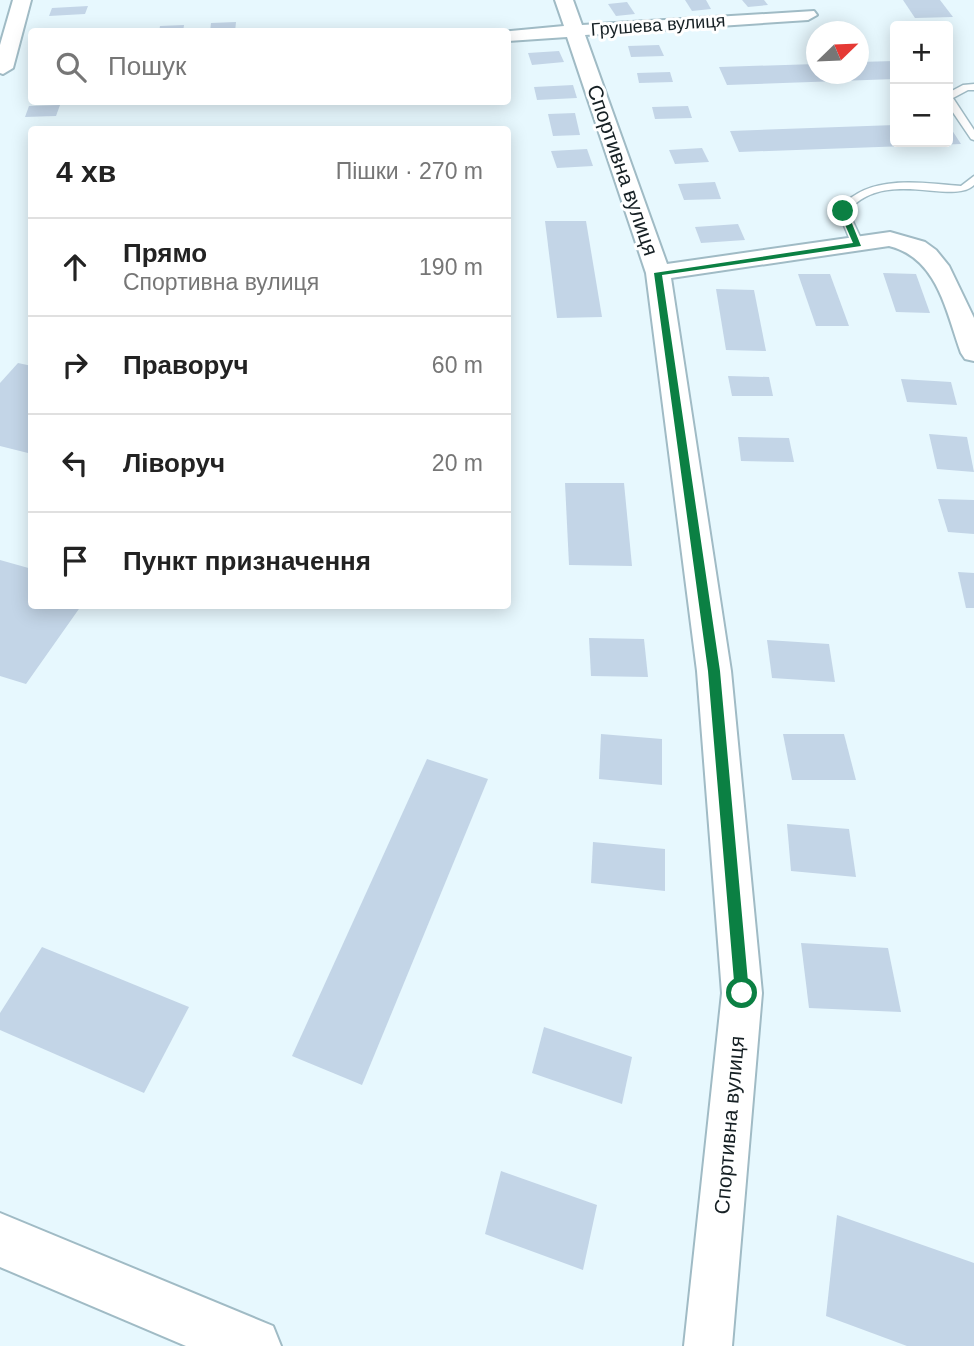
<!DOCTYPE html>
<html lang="uk">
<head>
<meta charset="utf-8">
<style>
	body { margin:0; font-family:Helvetica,sans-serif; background:#f2f2f2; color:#222 }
	.controls { position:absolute; right:21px; top:21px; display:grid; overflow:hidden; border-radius:7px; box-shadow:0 4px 18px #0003 }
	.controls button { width:63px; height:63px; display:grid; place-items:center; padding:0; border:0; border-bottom:2px solid #e0e0e0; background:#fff; color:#222; font:35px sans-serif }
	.compass { position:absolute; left:806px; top:21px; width:63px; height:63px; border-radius:50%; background:#fff; box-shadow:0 4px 18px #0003; rotate:67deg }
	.stop { position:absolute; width:21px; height:21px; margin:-16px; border:5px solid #0b8043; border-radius:50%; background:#fff }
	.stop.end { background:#0b8043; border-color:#fff; box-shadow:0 2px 7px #0008 }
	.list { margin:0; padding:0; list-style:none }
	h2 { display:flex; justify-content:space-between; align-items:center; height:91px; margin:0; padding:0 28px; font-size:30px }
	h2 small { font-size:23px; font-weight:400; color:#767676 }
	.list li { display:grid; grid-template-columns:46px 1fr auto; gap:21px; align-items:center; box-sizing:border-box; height:98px; padding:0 28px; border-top:2px solid #e0e0e0 }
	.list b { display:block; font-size:26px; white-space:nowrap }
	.list p { margin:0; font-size:23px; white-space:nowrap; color:#767676 }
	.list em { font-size:23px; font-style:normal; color:#767676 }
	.icon { flex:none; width:38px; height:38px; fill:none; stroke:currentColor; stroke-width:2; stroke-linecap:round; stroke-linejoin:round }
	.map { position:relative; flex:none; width:974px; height:1346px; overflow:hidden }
	.search { position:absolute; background:#fff; box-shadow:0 4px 18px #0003; left:28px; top:28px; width:483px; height:77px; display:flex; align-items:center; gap:18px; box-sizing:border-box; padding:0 24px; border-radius:7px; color:#767676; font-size:26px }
	.panel { position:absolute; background:#fff; box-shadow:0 4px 18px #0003; left:28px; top:126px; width:483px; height:483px; border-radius:7px }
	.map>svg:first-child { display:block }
	.building { fill:#c3d5e7 }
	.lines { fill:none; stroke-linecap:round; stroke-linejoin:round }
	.service-casing { stroke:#a0bbc5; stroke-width:3 }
	.minor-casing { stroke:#a0bbc5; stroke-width:4 }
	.secondary-casing { stroke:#a0bbc5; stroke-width:4 }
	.service { fill:#fff; fill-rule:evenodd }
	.minor { fill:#fff; fill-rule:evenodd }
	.secondary { fill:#fff; fill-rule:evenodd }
	.route { fill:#0b8043 }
	.labels { text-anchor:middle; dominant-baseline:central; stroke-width:6; stroke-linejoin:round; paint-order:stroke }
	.far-street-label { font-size:18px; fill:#162024; stroke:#fff }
	.street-label { font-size:21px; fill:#162024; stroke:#fff }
</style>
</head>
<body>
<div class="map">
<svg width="974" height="1346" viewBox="0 0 974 1346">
	<rect width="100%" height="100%" fill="#e7f8fe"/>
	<g class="building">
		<polygon points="685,0 706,0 711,9 692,11"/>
		<polygon points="742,0 764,0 768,5 748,7"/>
		<polygon points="903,0 940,0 953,17 915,18"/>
		<polygon points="627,2 635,14 616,16 608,4"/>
		<polygon points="88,6 85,14 49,16 52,8"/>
		<polygon points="236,22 235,32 210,32 211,23"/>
		<polygon points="184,25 183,32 159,32 160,26"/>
		<polygon points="659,45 664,56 631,57 628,46"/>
		<polygon points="559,51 564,62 532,65 528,53"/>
		<polygon points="895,61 895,79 727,85 719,67 816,64 816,74 858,74 858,62"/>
		<polygon points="670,72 673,82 639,83 637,73"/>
		<polygon points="573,85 577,98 537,100 534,87"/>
		<polygon points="60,105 56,116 25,117 29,106"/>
		<polygon points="688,106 692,118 655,119 652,107"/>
		<polygon points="575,113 580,135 553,136 548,114"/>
		<polygon points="948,124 961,144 739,152 730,131 895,125 895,142 948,142"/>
		<polygon points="702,148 709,162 675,164 669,150"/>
		<polygon points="587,149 593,166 557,168 551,151"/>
		<polygon points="715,182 721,199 684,200 678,184"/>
		<polygon points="545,221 586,221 602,317 557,318"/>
		<polygon points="738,224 745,240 701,243 695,227"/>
		<polygon points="883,273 916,274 930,313 896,312"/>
		<polygon points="798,274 830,274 849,326 816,326"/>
		<polygon points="716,289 754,290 766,351 726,350"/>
		<polygon points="18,363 32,366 32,454 0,446 0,383"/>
		<polygon points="728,376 769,377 773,396 732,396"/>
		<polygon points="901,379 951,382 957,405 907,402"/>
		<polygon points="929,434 967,437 974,472 937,469"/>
		<polygon points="738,437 789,438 794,462 741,461"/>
		<polygon points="565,483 624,483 632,566 569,565"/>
		<polygon points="938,499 974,500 974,534 948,532"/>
		<polygon points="0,560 32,569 32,606 81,606 26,684 0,676"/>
		<polygon points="958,572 974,573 974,608 966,608"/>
		<polygon points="589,638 644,639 648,677 591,676"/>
		<polygon points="767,640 829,644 835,682 772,678"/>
		<polygon points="601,734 662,739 662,785 599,779"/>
		<polygon points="783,734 844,734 856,780 792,780"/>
		<polygon points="427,759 488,779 362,1085 292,1056"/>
		<polygon points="787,824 849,829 856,877 791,871"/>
		<polygon points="593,842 665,849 665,891 591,883"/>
		<polygon points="801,943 888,948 901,1012 809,1008"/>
		<polygon points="42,947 189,1007 144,1093 0,1030 0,1013"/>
		<polygon points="544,1027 632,1057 622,1104 532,1073"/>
		<polygon points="501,1171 597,1205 583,1270 485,1234"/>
		<polygon points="837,1215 974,1263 974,1346 907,1346 826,1316"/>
	</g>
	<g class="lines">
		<defs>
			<g id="service">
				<polygon points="974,84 974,90 968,90 953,98 974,130 974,140 971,139 948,105 948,93 963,85"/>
				<path d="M974 176V185C953 206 885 167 848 211L864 245 862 247 852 245 838 211C866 173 920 183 961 186Z"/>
			</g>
			<g id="minor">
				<polygon points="13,0 31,0 13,68 3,74 0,73 0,45"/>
				<path d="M555 0H573L582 25 814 11 817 15 808 20 585 35 667 264 890 232 925 242 936 250 949 266 974 318V361L965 359 961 353C946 312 938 258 889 246L671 278 731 671 762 993 732 1346H684L722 993 697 671 646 273 567 37 508 41V32H501L564 26Z"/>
			</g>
			<polygon id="secondary" points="0,1213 273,1326 281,1346 186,1346 0,1267"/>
		</defs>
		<use href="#service" class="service-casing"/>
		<use href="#minor" class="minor-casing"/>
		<use href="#secondary" class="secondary-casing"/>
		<use href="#service" class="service"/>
		<use href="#minor" class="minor"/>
		<use href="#secondary" class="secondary"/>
	</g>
	<polygon class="route" points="843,209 847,211 861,246 662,275 720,671 749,993 742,1000 735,993 708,671 654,273 853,243 839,211"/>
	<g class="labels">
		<g class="far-street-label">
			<text transform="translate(658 25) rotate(-4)">Грушева вулиця</text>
		</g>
		<g class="street-label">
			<text transform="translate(623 170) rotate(71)">Спортивна вулиця</text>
			<text transform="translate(729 1125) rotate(-85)">Спортивна вулиця</text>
		</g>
	</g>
</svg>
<div class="controls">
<button>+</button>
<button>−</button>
</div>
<svg class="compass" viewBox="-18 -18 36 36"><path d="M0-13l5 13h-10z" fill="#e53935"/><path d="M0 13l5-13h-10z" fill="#767676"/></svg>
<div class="stop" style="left:742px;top:993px"></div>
<div class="stop end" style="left:843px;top:211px"></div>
<div class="search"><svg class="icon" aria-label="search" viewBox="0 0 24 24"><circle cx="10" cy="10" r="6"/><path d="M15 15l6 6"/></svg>Пошук</div>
<section class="panel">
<h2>4 хв<small>Пішки · 270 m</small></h2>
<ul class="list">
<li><svg class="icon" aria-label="ahead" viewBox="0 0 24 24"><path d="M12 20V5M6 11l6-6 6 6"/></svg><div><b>Прямо</b><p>Спортивна вулиця</p></div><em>190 m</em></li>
<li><svg class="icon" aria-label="right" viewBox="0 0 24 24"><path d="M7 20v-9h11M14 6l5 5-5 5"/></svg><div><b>Праворуч</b></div><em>60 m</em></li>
<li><svg class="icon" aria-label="left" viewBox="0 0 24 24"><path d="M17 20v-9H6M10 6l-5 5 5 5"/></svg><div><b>Ліворуч</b></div><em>20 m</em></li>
<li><svg class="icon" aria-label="arrive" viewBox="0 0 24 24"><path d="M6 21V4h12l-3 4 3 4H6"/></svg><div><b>Пункт призначення</b></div></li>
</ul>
</section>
</div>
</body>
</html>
